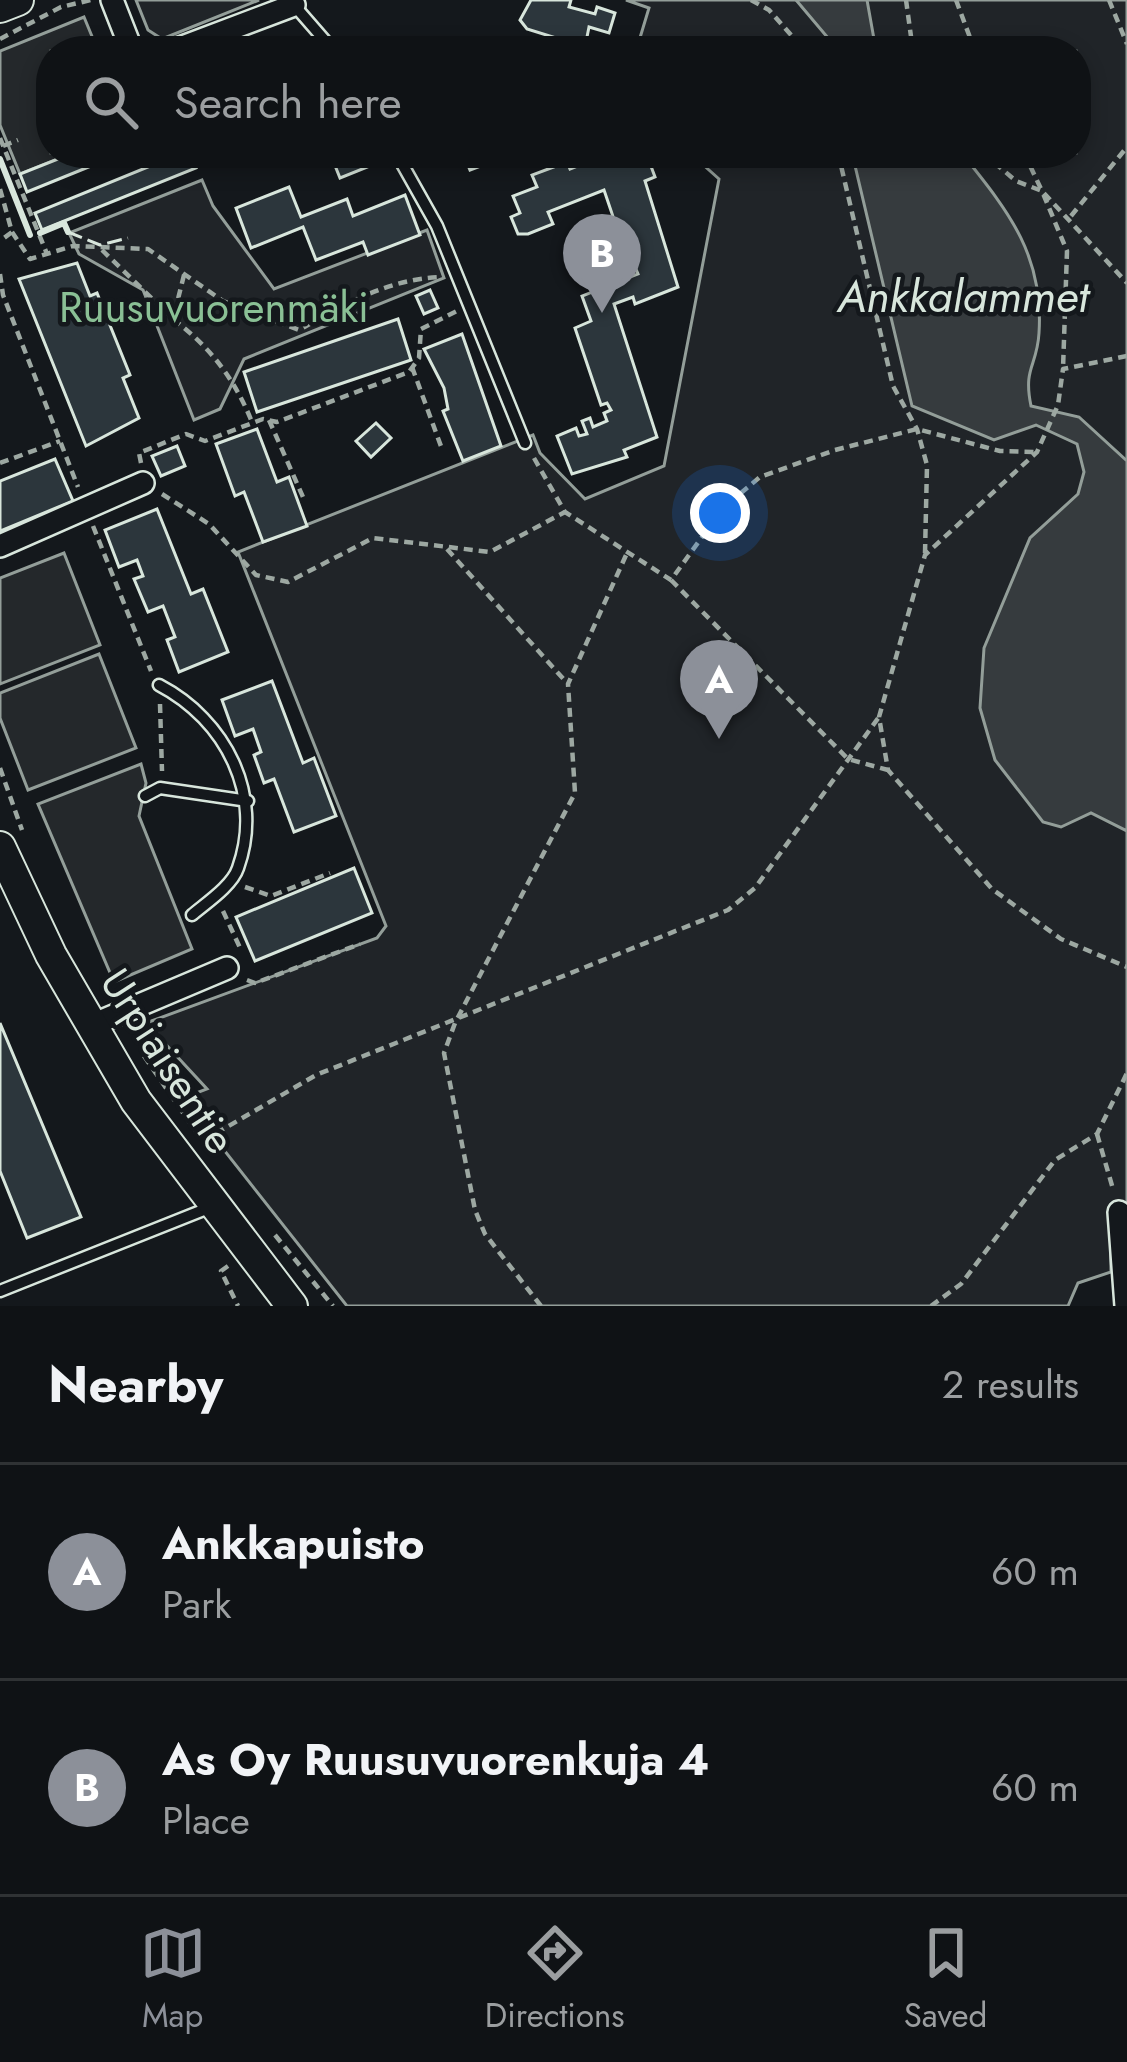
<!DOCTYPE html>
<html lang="en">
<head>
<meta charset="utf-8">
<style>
	body { margin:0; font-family:Jost,sans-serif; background:#181b1e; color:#f1f3f6 }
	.you { position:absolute; left:720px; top:513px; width:42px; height:42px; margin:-30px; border:9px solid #fff; border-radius:50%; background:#1a73e8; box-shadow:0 0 0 18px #1a73e833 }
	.badge { display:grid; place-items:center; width:78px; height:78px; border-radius:50%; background:#8c9099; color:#fff; font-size:39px; font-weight:700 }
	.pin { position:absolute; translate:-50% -99px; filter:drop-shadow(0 3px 6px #0008) }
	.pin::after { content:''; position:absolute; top:63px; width:42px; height:36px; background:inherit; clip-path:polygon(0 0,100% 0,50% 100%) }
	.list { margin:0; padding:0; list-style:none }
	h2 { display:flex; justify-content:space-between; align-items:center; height:156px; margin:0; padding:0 48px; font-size:51px }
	h2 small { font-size:39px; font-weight:400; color:#9b9ea0 }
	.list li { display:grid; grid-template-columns:78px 1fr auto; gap:36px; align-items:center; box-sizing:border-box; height:216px; padding:0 48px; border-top:3px solid #2f3234 }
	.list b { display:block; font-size:45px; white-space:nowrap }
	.list p { margin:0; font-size:39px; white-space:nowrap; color:#9b9ea0 }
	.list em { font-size:39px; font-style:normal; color:#9b9ea0 }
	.icon { flex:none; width:66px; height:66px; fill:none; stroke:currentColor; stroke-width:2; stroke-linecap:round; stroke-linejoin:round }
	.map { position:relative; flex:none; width:1127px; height:1306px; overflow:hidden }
	.search { position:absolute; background:#0f1215; box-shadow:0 6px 18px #0003; left:36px; right:36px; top:36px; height:132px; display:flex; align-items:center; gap:30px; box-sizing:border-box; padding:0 42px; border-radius:48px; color:#9b9ea0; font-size:45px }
	.sheet { height:588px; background:#0f1215 }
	nav { display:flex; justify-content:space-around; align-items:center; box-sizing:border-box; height:168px; border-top:3px solid #2f3234; background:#0f1215; font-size:33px; color:#9b9ea0 }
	nav a { display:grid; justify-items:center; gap:6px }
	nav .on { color:#8c9099 }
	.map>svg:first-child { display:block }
	.green { fill:#202428; stroke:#939e99; stroke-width:3 }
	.parking { fill:#24282b; stroke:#939e99; stroke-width:3 }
	.water { fill:#363b3e; stroke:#939e99; stroke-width:3 }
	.building { fill:#2c363c; stroke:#d8e6dc; stroke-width:3 }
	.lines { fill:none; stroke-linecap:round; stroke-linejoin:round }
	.service-casing { stroke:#d8e6dc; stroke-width:15 }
	.minor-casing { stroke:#d8e6dc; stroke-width:26 }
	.secondary-casing { stroke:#d8e6dc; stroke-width:34 }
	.path { stroke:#9da8a2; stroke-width:4.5; stroke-dasharray:9 6; stroke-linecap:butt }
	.service { stroke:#14181c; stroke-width:10 }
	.minor { stroke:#14181c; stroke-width:21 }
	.secondary { stroke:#14181c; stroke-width:30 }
	.fence { stroke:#d8e6dc; stroke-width:3; stroke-dasharray:15 6; stroke-linecap:butt }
	.wall { stroke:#d8e6dc; stroke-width:6 }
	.labels { text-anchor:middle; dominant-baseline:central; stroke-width:9; stroke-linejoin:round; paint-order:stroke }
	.park-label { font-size:42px; fill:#8ac095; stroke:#14181c }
	.street-label { font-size:42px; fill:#d8e6dc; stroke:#14181c }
	.water-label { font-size:45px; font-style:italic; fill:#d8e6dc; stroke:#14181c }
</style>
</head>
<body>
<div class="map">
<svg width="1127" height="1306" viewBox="0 0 1127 1306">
	<rect width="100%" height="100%" fill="#14181c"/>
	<g class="green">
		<polygon points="136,0 259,0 162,39 148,30"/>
		<polygon points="626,0 1127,0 1127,1214 1110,1214 1111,1272 1078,1283 1068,1306 347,1306 183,1098 207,1089 146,1023 377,938 386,926 238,552 533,435 540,453 585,499 664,466 719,179 690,153 1076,153 1076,51 636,51 649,8"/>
		<polygon points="202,180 213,206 274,289 427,230 444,278 244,359 220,409 194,420 143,290 79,254 69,233"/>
	</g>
	<g class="parking">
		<polygon points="84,17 98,51 51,51 51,153 73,153 20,174 0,125 0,51"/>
		<polygon points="64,553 100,645 0,684 0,578"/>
		<polygon points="99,654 136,748 28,790 0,718 0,693"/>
		<polygon points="141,764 146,783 139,816 192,949 114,982 38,804"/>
	</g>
	<g class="water">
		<polygon points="796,0 867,0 874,39 884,51 839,51"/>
		<path d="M852 153 964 156C1010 213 1044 257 1039 333 1037 367 1023 367 1031 406L1079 417 1127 461V831L1091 813 1061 827 1043 822 995 760 980 708 984 648 1030 538 1078 494 1084 472 1077 444 1036 425 994 440 912 406Z"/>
	</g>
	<g class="building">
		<polygon points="531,0 571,0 569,7 595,14 597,7 615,13 609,33 589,27 585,47 527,29 520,20"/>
		<polygon points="73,153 123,153 27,192 20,174"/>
		<polygon points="182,153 190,153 196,168 42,230 35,213"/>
		<polygon points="330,153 371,153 375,164 340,178"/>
		<polygon points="463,153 509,153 510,155 470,170"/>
		<polygon points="610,153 646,153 655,177 645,181 678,287 635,304 633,297 614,304 657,437 624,450 627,457 572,474 557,436 576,428 579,436 587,434 582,421 590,418 593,427 607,421 604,413 611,410 607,403 601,405 575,328 591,321 582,296 638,274 631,257 627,258 604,190 548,212 553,224 528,234 518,234 511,217 520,213 513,196 537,187 532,175 567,162 570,169"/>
		<polygon points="289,187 301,217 347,199 353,216 405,195 420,235 368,255 363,242 316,260 303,227 251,248 236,208"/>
		<polygon points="77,263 90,296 97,293 130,375 123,378 139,418 86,446 19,279"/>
		<polygon points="430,290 438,308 424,314 416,296"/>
		<polygon points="398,319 411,360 257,412 244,372"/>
		<polygon points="462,334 501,446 463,461 443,411 448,409 444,388 424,349"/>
		<polygon points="376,423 391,438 371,457 356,441"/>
		<polygon points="257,429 277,482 289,477 307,526 263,542 244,492 235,496 216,444"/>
		<polygon points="177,446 185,466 161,476 152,456"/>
		<polygon points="55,459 73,501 0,531 0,481"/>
		<polygon points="157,509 191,594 203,589 228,652 179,672 167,640 175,637 163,606 148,612 134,579 143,576 137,560 119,567 105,530"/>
		<polygon points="272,681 303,763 314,758 336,816 294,832 274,779 264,783 254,755 261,752 253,729 235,736 222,700"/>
		<polygon points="354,868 372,913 255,961 236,917"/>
		<polygon points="0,1023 81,1217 27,1238 0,1171"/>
	</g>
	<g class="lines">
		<defs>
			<g id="service">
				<polyline points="294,5 334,51"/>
				<polyline points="396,153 437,226 525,443"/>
				<path d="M159 685C226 720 264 795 238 868 232 886 206 903 192 915"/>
				<polyline points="145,796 160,788 248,801"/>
				<polyline points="0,1291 211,1207"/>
			</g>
			<g id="minor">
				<polyline points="112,0 132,51"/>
				<polyline points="172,51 294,5"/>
				<polyline points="0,546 143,483"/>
				<polyline points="90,1026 227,968"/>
				<polyline points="1119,1212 1126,1306"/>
			</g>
			<g id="secondary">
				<polyline points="0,7 18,0"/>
				<polyline points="0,847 51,955 136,1101 292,1306"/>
			</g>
		</defs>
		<use href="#service" class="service-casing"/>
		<use href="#minor" class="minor-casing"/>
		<use href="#secondary" class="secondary-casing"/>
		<g class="path">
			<polyline points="751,0 769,10 805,51"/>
			<polyline points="906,0 913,51"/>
			<polyline points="956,0 975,51"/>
			<polyline points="1109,0 1127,44"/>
			<polyline points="0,39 61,7 91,0"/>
			<polyline points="0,138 47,254"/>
			<polyline points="3,146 18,140"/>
			<polyline points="838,153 893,386 917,429 927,465 925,553"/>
			<polyline points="983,153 1016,181 1042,191 1067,251 1063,369"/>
			<polyline points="1024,153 1042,191 1127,283"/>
			<polyline points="0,189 12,232 0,241"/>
			<polyline points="1071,216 1127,147"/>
			<path d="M12 232 30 259 73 246 148 249 223 301 299 330C346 304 387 279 442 277"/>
			<polyline points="102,250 173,319"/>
			<polyline points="0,274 3,295 78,487"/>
			<path d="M184 275 173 319C211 348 234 378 252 422"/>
			<polyline points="1127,356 1063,369 1058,405 1037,452 925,555 879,717 888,770 992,889 1061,939 1127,967"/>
			<polyline points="412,367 442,449"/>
			<polyline points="269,420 303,497"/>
			<polyline points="534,458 565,512 671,580 723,508 760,477 835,450 917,429 1000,451 1036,452"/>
			<polyline points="0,463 60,441"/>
			<polyline points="141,463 139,453 186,434 205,441 263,419 277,422 409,372 419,358 421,329 457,311"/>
			<polyline points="162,494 209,524 256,575 288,582 373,538 490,552 565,512"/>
			<polyline points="93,526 151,671"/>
			<polyline points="447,549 567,683"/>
			<polyline points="671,580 848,759 888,770"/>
			<polyline points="160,704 162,771"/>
			<polyline points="0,768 22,830"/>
			<polyline points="245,887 271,896 330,873"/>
			<polyline points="223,911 241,950"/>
			<polyline points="247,980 255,983 360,944"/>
			<polyline points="144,1056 199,1136"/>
			<polyline points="1097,1134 1113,1189"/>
			<polyline points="203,1141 316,1075 728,910 755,888 879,717"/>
			<polyline points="275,1235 333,1306"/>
			<polyline points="228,1266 221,1271 238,1306"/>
			<polyline points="541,1306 485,1234 475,1210 444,1053 455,1023 575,793 568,684 627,553"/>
			<polyline points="931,1306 961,1284 1055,1160 1097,1134 1127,1073"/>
		</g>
		<use href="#service" class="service"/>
		<use href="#minor" class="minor"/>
		<use href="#secondary" class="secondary"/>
		<polyline class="fence" points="68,232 100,245 128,238"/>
		<g class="wall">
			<polyline points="0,159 30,235"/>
			<polyline points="40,233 64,223 68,232"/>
		</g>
	</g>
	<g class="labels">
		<g class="park-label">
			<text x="214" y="307">Ruusuvuorenmäki</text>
		</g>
		<g class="street-label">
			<text transform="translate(168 1061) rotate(57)">Urpiaisentie</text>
		</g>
		<g class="water-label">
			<text x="963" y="296">Ankkalammet</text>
		</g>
	</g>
</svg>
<div class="you"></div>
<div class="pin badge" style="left:719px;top:739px">A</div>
<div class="pin badge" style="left:602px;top:313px">B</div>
<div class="search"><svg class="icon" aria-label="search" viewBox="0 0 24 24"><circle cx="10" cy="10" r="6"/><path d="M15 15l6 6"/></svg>Search here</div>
</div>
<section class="sheet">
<h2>Nearby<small>2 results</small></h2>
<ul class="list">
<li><span class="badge">A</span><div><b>Ankkapuisto</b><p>Park</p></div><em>60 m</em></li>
<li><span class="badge">B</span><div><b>As Oy Ruusuvuorenkuja 4</b><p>Place</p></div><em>60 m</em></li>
</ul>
</section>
<nav>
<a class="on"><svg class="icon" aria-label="map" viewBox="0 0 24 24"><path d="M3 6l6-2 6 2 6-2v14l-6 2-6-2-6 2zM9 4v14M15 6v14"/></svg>Map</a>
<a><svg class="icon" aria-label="directions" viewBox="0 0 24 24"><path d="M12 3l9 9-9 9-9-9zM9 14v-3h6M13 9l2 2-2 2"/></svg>Directions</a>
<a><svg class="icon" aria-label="saved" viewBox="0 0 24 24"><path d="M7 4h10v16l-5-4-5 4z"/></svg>Saved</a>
</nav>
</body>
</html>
